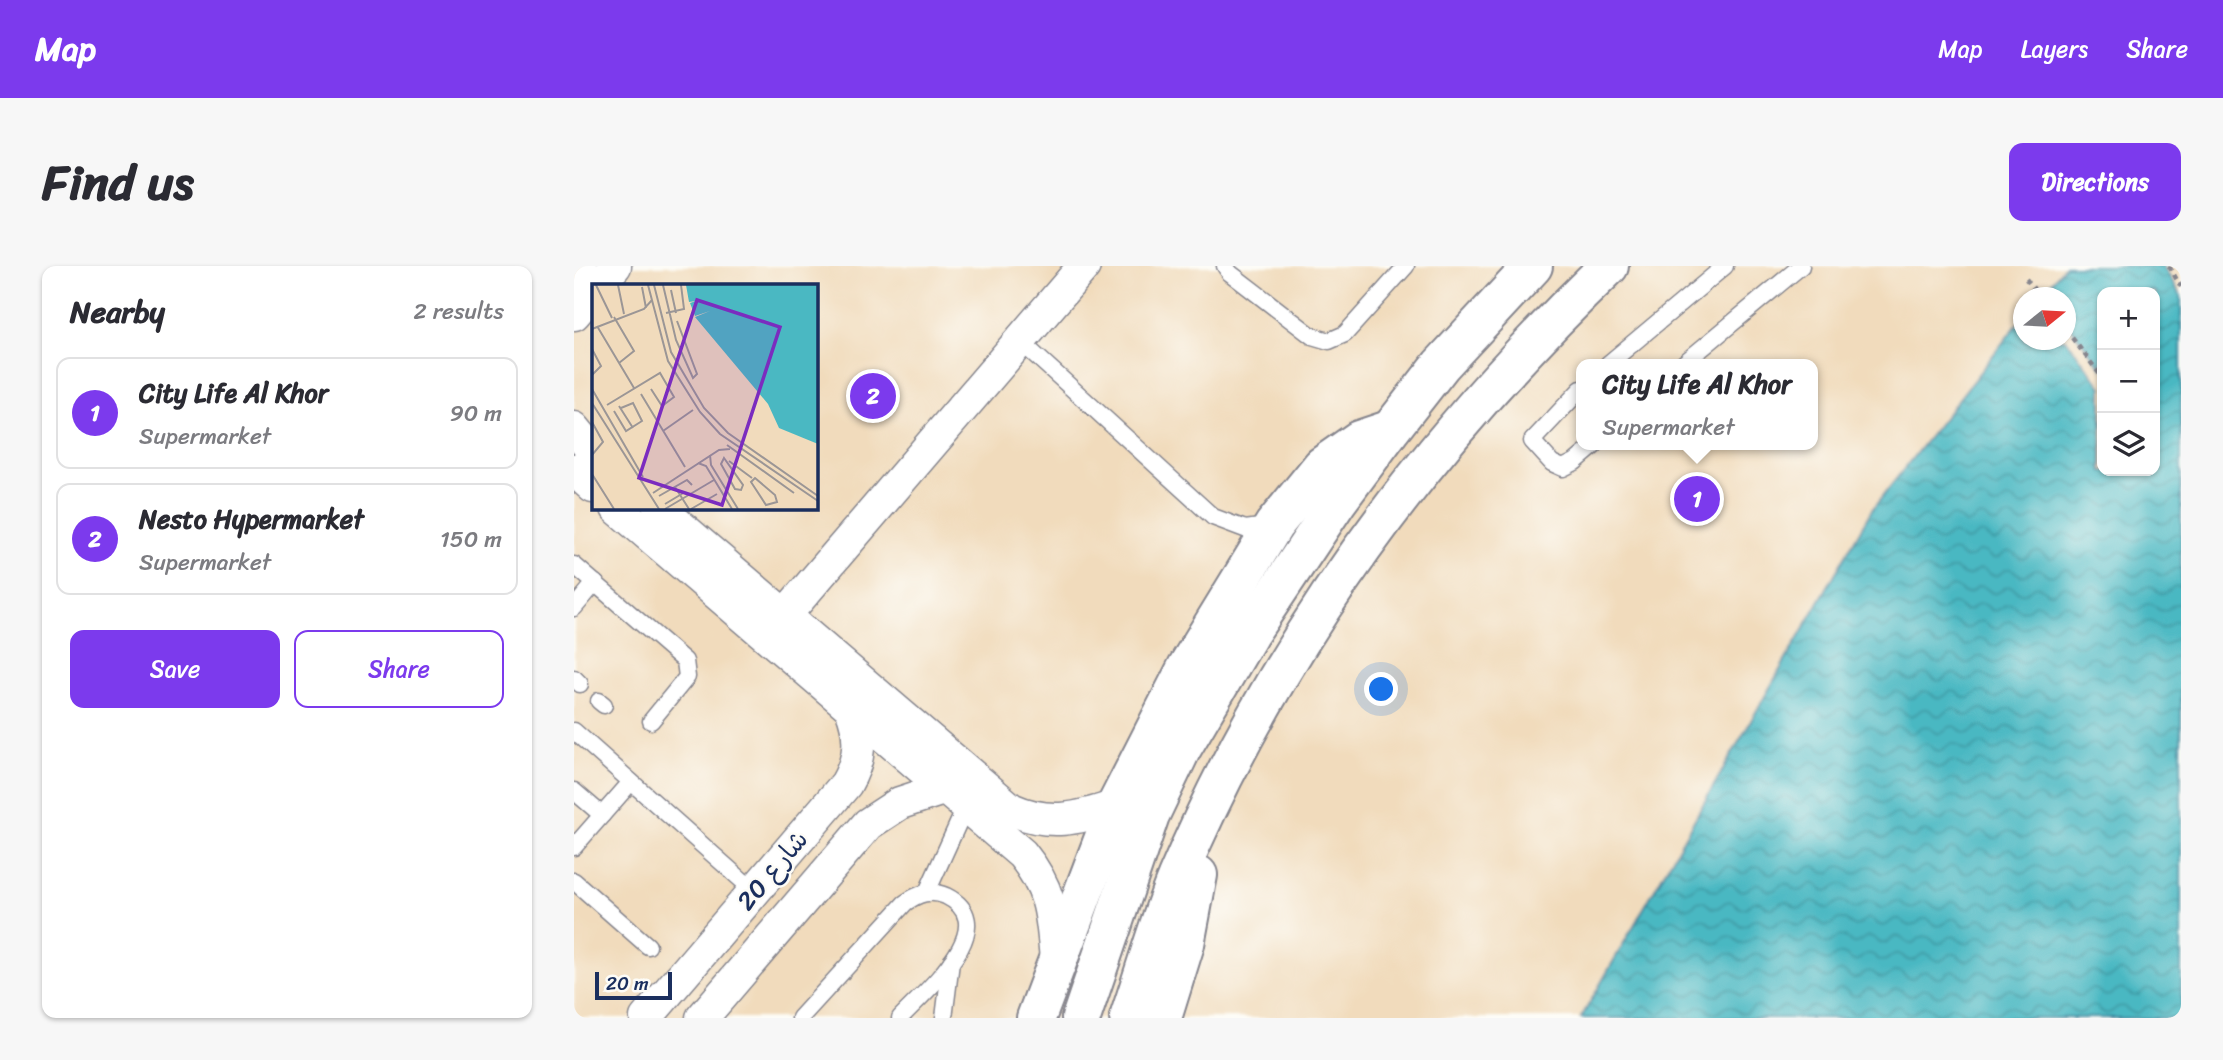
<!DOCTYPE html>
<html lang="en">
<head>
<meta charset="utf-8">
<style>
	body { margin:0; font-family:Sriracha,"Playpen Sans Arabic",sans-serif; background:#f7f7f7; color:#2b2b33 }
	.controls { position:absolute; right:21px; top:21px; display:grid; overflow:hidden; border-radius:14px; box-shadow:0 2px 5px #0004 }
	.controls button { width:63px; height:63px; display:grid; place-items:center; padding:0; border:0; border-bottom:2px solid #e1e1e2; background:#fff; color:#2b2b33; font:35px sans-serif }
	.compass { position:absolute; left:1439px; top:21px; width:63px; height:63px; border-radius:50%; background:#fff; box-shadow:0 2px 5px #0004; rotate:72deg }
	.scale { position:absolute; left:21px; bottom:18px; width:77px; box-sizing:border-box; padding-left:7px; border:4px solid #1b2f5e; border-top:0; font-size:19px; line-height:24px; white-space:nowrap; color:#1b2f5e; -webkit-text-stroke:5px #fdfcf7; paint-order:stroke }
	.you { position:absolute; left:808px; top:424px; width:24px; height:24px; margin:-18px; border:5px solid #fff; border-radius:50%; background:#1a73e8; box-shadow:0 0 0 10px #1a73e833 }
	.badge { display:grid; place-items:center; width:46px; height:46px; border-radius:50%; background:#7c3aed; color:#fff; font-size:23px; font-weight:700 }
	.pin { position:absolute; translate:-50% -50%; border:4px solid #fff; box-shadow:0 2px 7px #0006 }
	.popup { position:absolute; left:1002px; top:93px; width:242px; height:91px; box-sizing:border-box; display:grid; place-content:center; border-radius:14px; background:#fff; filter:drop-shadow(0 2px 5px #0005); font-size:23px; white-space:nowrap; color:#7c7c81 }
	.popup b { font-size:26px; color:#2b2b33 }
	.popup::after { content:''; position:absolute; left:50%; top:100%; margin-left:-14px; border:14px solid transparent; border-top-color:#fff }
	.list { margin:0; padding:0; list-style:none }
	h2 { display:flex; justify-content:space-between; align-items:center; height:91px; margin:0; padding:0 28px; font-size:30px }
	h2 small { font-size:23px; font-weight:400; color:#7c7c81 }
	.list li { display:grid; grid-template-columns:46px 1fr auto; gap:21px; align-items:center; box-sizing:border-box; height:112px; margin:0 14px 14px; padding:0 14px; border:2px solid #e1e1e2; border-radius:14px }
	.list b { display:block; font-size:26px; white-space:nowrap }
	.list p { margin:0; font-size:23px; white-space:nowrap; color:#7c7c81 }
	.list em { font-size:23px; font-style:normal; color:#7c7c81 }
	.actions { display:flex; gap:14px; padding:21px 28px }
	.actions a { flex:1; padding:16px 0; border:2px solid #7c3aed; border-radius:14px; text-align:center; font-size:24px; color:#7c3aed }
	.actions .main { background:#7c3aed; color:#fff }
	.icon { flex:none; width:38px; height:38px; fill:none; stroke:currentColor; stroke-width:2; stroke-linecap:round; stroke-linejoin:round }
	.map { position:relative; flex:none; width:1607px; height:752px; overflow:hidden; border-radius:14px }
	header { display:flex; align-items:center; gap:42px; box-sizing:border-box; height:98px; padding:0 35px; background:#7c3aed; color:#fff }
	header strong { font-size:33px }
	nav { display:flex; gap:38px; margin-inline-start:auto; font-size:24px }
	.intro { display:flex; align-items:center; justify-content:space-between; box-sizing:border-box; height:168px; padding:0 42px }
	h1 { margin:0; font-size:49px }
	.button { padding:18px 32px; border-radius:14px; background:#7c3aed; color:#fff; font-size:24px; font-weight:700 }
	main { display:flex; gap:42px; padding:0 42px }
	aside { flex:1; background:#fff; border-radius:14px; box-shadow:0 2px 5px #0004 }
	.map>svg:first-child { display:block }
	.water { fill:url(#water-waves); stroke:#327490; stroke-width:2 }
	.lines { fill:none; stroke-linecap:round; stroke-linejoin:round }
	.service-casing { stroke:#86858d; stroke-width:19 }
	.minor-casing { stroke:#86858d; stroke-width:35 }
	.secondary-casing { stroke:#86858d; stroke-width:42 }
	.path { stroke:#86858d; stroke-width:4.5; stroke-dasharray:5 5; stroke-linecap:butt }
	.service { stroke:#fff; stroke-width:16 }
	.minor { stroke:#fff; stroke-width:32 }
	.secondary { stroke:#fff; stroke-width:38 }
	.labels { text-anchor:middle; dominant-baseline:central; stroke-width:5; stroke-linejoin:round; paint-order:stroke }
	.street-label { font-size:26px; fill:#1b2f5e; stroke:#fdfcf7 }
	.inset-road { fill:none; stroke:#9b9696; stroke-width:2 }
	.view { fill:#7b2cbf; fill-opacity:0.15; stroke:#7b2cbf; stroke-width:3.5 }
	.inset-edge { fill:none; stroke:#1b2f5e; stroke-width:3.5 }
</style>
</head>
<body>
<header>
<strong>Map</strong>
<nav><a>Map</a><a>Layers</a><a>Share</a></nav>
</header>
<div class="intro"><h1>Find us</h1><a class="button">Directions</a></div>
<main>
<aside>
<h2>Nearby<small>2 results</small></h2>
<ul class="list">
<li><span class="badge">1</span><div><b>City Life Al Khor</b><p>Supermarket</p></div><em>90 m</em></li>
<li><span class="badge">2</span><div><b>Nesto Hypermarket</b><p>Supermarket</p></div><em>150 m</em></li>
</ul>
<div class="actions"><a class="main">Save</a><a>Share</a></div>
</aside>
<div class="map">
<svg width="1607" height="752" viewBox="0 0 1607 752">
	<defs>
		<pattern id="water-waves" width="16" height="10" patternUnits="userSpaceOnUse" patternTransform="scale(1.75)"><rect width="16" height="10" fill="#4ab8c2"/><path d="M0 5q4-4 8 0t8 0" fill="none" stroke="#3d96a1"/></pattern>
	</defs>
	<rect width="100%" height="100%" fill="#fdfcf7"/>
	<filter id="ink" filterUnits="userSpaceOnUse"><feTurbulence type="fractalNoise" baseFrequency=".0143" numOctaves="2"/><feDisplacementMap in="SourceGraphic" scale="14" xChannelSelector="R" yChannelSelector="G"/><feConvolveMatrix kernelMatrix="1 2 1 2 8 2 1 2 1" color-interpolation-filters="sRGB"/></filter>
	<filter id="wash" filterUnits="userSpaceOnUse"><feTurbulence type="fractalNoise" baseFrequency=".00686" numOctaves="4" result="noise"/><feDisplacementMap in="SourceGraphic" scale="28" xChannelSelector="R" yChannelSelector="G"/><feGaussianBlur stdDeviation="1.57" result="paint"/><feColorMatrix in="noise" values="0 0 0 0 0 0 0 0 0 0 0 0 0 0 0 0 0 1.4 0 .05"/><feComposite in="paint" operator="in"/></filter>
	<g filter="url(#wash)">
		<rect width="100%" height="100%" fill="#f1dbbc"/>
		<polygon class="water" points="1491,0 1589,0 1607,30 1607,752 1007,752 1297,245 1449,51 1450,74 1492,73 1528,121 1528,205 1581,205 1581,26 1528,26 1528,102 1492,55 1492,32 1473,31 1469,26"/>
	</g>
	<g filter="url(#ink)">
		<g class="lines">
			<defs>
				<g id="service">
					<polyline points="651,0 656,7 738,70 755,75 771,68 832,0"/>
					<polyline points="446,75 639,251 671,263 694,260"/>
					<polyline points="1034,98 1151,0"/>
					<polyline points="1109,98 1227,0"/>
					<polyline points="1007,123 958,175 978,197 989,202 1001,196 1021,179"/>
					<polyline points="0,299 111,395 113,411 77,455"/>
					<polyline points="0,342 21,317"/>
					<polyline points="0,412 6,418"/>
					<polyline points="25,435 30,439"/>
					<polyline points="0,465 180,625"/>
					<polyline points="0,525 28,549"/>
					<polyline points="0,581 57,516"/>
					<polyline points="0,615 74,680"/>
					<polyline points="353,626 392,540"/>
					<path d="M226 752 331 637C344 628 356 623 372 630 431 659 350 726 326 752"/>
					<polyline points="370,752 377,696"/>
				</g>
				<g id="minor">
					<polyline points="25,19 41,0"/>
					<polyline points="0,48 19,26"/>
					<polyline points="0,162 19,185"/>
					<polyline points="0,204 19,221"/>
					<path d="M43 242 448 588C478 625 478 649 482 694"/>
					<path d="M85 242 437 543C475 560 504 553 542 540"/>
					<polyline points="211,349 510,0"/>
					<path d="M72 752 272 518C287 492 288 470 277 442"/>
					<polyline points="128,752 294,558 326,537 372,522"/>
				</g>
				<g id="secondary">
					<polyline points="0,4 4,0"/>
					<polyline points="462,752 542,540 613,401 700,259 748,200 785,174 815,164"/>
					<polyline points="507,752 576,549 608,482 675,368 763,236 817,163 867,99 959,0"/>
					<path d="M555 752C571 705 584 657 603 611 702 378 852 175 1035 0"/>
					<polyline points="588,752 611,678 624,609"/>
				</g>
			</defs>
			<use href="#service" class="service-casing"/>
			<use href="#minor" class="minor-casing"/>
			<use href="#secondary" class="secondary-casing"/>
			<g class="path">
				<polyline points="1595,0 1607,21"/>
				<polyline points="1452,13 1467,32"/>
				<polyline points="1492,64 1528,111"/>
			</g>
			<use href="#service" class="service"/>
			<use href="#minor" class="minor"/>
			<use href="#secondary" class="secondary"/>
		</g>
	</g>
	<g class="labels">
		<g class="street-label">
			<text transform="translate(198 604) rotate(-50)">شارع 20</text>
		</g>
	</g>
	<g transform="translate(18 18)">
		<rect width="226" height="226" fill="#f1dbbc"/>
		<path d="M94 1H226V160L187 144 176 120 103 33 118 27 103 32 98 19 104 17 97 18Z" fill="#4ab8c2"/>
		<path class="inset-road" d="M4 1 20 34M26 1 32 30M56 1 76 77 108 128 128 150 226 217M62 1 79 68 112 124 136 149 226 212M71 1 84 56 101 94 105 90 85 37M50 3 54 24M79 6 84 29M74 29 92 25 89 1M22 33 42 67 27 79M5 42 42 104M0 45 52 25 60 16M0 65 9 82 0 91M0 105 51 193M49 110 93 183M0 119 67 225M15 121 68 89 82 113 70 122 59 105M27 122 41 144M22 127 34 147 50 137 41 119 29 124M0 138 11 158 0 171M71 147 101 126M135 161 202 209M118 171 119 181 146 225M132 174 151 201 149 206 143 205 129 180ZM137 177 160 194M106 179 114 182 140 225M0 190 22 225M163 194 183 211 185 218 174 221 159 198ZM83 203 97 225M61 209 127 166 138 165M67 212 95 196 100 201M73 220 93 208M73 225 122 196M99 225 125 210"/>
		<path class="view" d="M105 16 188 43 130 221 47 194Z"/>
		<rect width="226" height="226" class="inset-edge"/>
	</g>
</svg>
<div class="controls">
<button>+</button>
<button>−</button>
<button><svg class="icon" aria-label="layers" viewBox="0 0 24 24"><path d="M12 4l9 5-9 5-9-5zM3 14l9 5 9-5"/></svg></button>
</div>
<svg class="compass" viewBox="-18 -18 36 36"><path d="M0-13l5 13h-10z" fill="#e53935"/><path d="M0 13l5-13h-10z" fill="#7c7c81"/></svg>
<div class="scale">20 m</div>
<div class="you"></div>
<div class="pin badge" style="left:1123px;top:233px">1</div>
<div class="popup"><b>City Life Al Khor</b>Supermarket</div>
<div class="pin badge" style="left:299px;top:130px">2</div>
</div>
</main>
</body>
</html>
